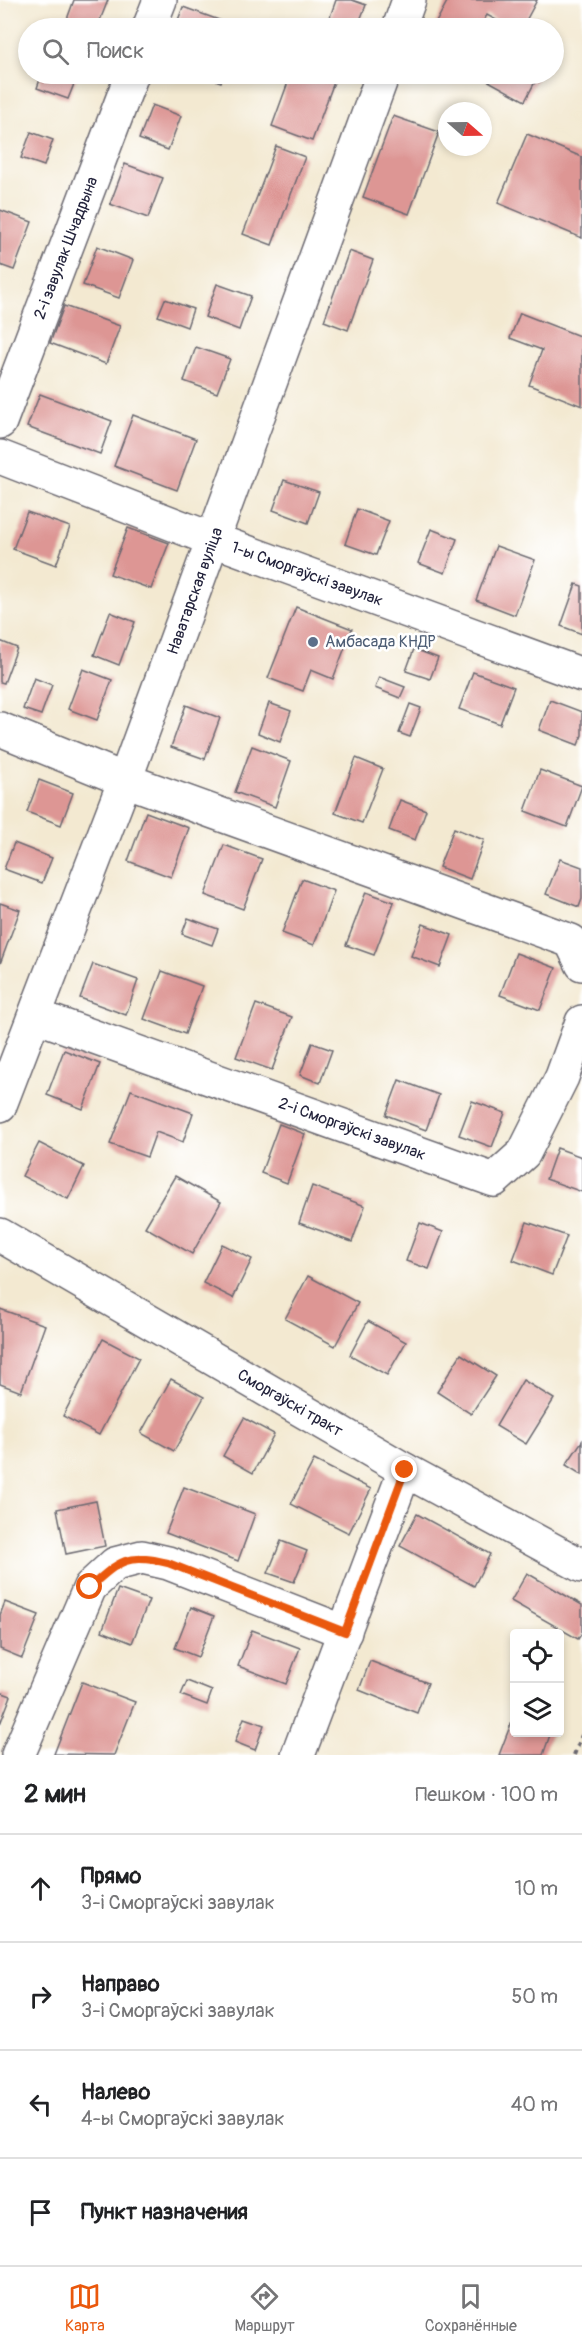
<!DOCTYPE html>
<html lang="ru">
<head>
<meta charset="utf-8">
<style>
	body { margin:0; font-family:Pangolin,sans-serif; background:#f6f6f6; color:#202124 }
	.controls { position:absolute; right:18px; bottom:18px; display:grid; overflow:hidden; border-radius:6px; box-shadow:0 3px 9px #0003 }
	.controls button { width:54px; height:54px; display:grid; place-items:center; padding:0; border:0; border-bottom:2px solid #e0e0e0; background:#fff; color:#202124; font:30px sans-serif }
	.compass { position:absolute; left:438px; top:102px; width:54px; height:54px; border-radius:50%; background:#fff; box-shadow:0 3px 9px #0003; rotate:110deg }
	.stop { position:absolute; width:18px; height:18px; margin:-14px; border:4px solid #ea580c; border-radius:50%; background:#fff }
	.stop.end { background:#ea580c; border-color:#fff; box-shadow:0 2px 6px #0008 }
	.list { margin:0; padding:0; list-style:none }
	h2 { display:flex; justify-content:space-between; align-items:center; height:78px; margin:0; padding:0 24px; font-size:26px }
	h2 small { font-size:20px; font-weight:400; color:#757577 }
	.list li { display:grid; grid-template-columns:39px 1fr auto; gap:18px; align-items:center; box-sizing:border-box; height:108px; padding:0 24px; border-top:2px solid #e0e0e0 }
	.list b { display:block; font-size:22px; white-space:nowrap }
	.list p { margin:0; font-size:20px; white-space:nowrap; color:#757577 }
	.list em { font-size:20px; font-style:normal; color:#757577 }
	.icon { flex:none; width:33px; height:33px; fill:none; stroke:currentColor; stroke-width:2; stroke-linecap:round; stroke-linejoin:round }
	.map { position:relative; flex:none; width:582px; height:1755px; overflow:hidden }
	.search { position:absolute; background:#fff; box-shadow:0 3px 9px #0003; left:18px; right:18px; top:18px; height:66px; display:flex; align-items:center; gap:15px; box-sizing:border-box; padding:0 21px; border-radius:33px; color:#757577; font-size:22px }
	.sheet { height:510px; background:#fff }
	nav { display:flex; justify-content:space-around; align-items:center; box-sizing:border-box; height:84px; border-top:2px solid #e0e0e0; background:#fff; font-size:16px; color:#757577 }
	nav a { display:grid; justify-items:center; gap:3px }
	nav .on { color:#ea580c }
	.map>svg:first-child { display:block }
	.building { fill:#dd9694 }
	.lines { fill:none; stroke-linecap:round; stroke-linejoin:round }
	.street-casing { stroke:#6b6870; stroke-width:36 }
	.path { stroke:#6b6870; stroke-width:4; stroke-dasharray:4.5 4.5; stroke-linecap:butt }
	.street { stroke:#fff; stroke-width:33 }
	.route { stroke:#ea580c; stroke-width:8 }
	.service-dot { fill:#5c6f8a; stroke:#fff; stroke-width:2 }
	.labels { text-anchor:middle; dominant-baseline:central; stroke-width:5; stroke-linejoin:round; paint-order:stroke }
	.street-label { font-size:16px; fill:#22223b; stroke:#fff }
	.service-label { font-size:16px; fill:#4e5e75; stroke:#fff; text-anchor:start }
</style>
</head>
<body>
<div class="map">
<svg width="582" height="1755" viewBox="0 0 582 1755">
	<rect width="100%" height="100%" fill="#fff"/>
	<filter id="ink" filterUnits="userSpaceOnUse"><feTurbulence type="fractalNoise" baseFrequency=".0167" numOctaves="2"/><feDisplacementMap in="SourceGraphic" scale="12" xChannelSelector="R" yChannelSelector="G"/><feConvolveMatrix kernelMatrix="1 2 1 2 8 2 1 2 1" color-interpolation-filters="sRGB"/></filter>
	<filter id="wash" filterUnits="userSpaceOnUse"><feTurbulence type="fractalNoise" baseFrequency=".008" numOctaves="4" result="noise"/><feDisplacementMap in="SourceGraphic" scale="24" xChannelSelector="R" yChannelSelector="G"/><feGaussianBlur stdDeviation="1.35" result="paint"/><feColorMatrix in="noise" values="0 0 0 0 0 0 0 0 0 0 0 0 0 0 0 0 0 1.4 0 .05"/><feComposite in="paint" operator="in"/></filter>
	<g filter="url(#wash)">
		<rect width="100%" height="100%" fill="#f3e9d1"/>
		<g id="blocks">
			<g class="building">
				<polygon points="74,0 108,0 97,28 84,28 66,22"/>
				<polygon points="336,0 352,0 366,5 357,28 326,28"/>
				<polygon points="448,0 537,0 522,28 511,28 487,15 479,28 433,28"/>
				<polygon points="183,7 241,28 175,28"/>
				<polygon points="42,74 78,74 68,99 37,88"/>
				<polygon points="198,74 224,74 221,82"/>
				<polygon points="291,74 337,74 312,141 272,126"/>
				<polygon points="476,74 539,74 525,101"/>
				<polygon points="152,105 181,116 168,150 139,139"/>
				<polygon points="393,116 439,132 409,214 363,197"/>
				<polygon points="31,132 53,140 44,166 21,158"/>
				<polygon points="527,134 582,157 582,238 498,203"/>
				<polygon points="276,146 305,157 272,245 243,234"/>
				<polygon points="125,164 163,178 148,218 110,204"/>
				<polygon points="0,210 32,222 14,270 0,265"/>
				<polygon points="97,246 133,260 119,298 83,285"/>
				<polygon points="349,251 373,260 348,330 324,321"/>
				<polygon points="217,284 251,296 239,330 205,317"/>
				<polygon points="165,299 193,309 187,327 158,316"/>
				<polygon points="64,306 120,326 106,364 50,343"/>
				<polygon points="520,313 582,337 582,406 529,385 542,350 510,338"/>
				<polygon points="196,347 230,359 217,393 184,381"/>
				<polygon points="40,394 112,421 100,454 27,427"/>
				<polygon points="133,415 196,439 177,490 114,466"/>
				<polygon points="284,480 319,492 308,523 273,510"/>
				<polygon points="357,509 389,521 376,555 345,544"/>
				<polygon points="27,512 70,527 56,565 13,549"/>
				<polygon points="128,528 169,543 151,589 110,574"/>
				<polygon points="431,529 457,539 445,573 418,563"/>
				<polygon points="496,546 535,560 515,615 476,600"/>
				<polygon points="576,584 582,586 582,634 561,626"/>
				<polygon points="296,607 352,629 333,679 311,670 303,691 268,678"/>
				<polygon points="110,612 135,622 119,665 94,655"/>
				<polygon points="0,641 17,648 4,683 0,682"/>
				<polygon points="414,649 438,658 430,679 406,671"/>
				<polygon points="83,669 112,680 97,720 68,709"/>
				<polygon points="473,672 514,687 500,724 459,709"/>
				<polygon points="379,677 405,687 400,698 375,688"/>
				<polygon points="34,678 52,685 41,715 23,709"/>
				<polygon points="550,700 582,712 582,735 578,745 539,730"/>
				<polygon points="269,703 291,711 280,742 258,733"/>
				<polygon points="410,704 421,708 410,737 399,733"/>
				<polygon points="186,705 220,718 205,759 171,747"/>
				<polygon points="252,746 291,761 275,807 235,792"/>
				<polygon points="356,758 383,769 362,823 335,813"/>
				<polygon points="540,770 582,786 567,827 525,811"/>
				<polygon points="39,780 73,793 61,825 27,812"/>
				<polygon points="400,800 426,810 415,840 389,830"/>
				<polygon points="146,812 189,828 171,877 128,861"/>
				<polygon points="454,828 484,840 470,879 439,867"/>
				<polygon points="14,843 52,858 42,883 4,869"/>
				<polygon points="224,845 262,859 243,909 205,895"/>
				<polygon points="560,859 582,867 582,899 579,907 546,894"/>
				<polygon points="302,879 334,891 314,945 282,933"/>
				<polygon points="366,892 394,902 374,955 346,945"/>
				<polygon points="0,903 20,910 0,964"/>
				<polygon points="188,918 218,929 212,945 182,934"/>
				<polygon points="423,924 452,935 440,967 411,956"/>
				<polygon points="516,953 556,968 540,1010 500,995"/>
				<polygon points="93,964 138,980 126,1015 80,998"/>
				<polygon points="162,971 202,986 185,1034 144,1019"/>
				<polygon points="256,1004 292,1017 272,1070 236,1057"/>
				<polygon points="312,1043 332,1050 320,1083 300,1075"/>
				<polygon points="64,1050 100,1064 83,1109 47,1095"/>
				<polygon points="399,1080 439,1095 426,1130 386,1115"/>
				<polygon points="131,1090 193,1113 183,1142 156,1132 147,1157 110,1144"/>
				<polygon points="472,1101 505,1113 492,1147 459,1135"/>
				<polygon points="279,1124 305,1134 287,1183 261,1173"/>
				<polygon points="39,1143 84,1166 68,1199 22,1176"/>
				<polygon points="557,1148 582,1157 582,1192 546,1179"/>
				<polygon points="175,1176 221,1202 192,1254 145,1227"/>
				<polygon points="312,1186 365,1206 352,1242 299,1223"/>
				<polygon points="527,1222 567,1236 552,1275 513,1260"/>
				<polygon points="420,1223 443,1232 429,1269 406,1261"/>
				<polygon points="222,1244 252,1259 233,1298 203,1283"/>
				<polygon points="308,1276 358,1303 335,1346 285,1319"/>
				<polygon points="0,1309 45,1325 21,1392 0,1384"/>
				<polygon points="368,1321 406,1342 387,1375 350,1355"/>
				<polygon points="103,1339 139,1358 99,1435 63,1416"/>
				<polygon points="461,1354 496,1376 471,1414 437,1392"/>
				<polygon points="171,1379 204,1397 174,1451 141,1433"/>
				<polygon points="523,1380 554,1399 526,1444 496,1426"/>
				<polygon points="244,1418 274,1434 253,1473 223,1456"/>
				<polygon points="582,1441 582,1475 566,1465"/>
				<polygon points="314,1460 371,1489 349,1533 291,1504"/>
				<polygon points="184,1487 255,1514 238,1561 166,1533"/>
				<polygon points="96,1501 105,1546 66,1554 57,1509"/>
				<polygon points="417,1514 490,1554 474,1586 400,1546"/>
				<polygon points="281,1541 307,1551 294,1582 268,1573"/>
				<polygon points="527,1573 582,1605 582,1633 578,1639 511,1601"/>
				<polygon points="118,1589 149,1600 132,1643 102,1631"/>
				<polygon points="5,1602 39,1615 22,1658 0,1649 0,1615"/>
				<polygon points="191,1607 214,1616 198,1657 175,1648"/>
				<polygon points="252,1630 300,1648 286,1684 238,1666"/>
				<polygon points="370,1661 428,1683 417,1713 359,1690"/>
				<polygon points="187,1681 212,1691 207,1705 181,1695"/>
				<polygon points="82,1682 135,1702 114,1755 54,1754"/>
				<polygon points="0,1692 11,1696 0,1724"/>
				<polygon points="514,1716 514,1732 551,1732 543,1755 499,1755"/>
				<polygon points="244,1718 264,1725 255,1750 235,1742"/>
			</g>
		</g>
	</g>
	<g filter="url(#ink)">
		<use href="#blocks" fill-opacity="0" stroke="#6b6870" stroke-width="1.5"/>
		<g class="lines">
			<defs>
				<g id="street">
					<polyline points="149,28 160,0"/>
					<polyline points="399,28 409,0"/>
					<polyline points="0,422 132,74"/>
					<polyline points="0,457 214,540 582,675"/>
					<polyline points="0,729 125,780 571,941 582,964"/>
					<polyline points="36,1016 494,1180 524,1153 562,1077 582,1022"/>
					<polyline points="0,1105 125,780 383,74"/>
					<polyline points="0,1235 405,1470 582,1566"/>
					<polyline points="18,1755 90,1587 115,1564 142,1557 168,1563 345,1632"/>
					<polyline points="298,1755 405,1470"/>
				</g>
			</defs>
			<use href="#street" class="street-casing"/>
			<polyline class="path" points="574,1755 582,1735"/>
			<use href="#street" class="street"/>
		</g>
	</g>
	<g class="lines" filter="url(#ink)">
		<path class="route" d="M90 1587C120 1560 128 1553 168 1563L345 1632 405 1470"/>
	</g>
	<circle class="service-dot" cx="313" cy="642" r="6"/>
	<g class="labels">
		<g class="street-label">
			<text transform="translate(66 248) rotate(-69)">2-і завулак Шчадрына</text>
			<text transform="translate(307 574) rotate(20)">1-ы Сморгаўскі завулак</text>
			<text transform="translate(195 591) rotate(-70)">Наватарская вуліца</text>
			<text transform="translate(352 1129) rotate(20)">2-і Сморгаўскі завулак</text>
			<text transform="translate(290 1403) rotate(30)">Сморгаўскі тракт</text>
		</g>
		<g class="service-label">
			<text x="325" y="642">Амбасада КНДР</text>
		</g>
	</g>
</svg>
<div class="controls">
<button><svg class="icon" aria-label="locate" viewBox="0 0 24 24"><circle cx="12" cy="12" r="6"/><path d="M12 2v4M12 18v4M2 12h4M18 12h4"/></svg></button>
<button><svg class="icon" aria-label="layers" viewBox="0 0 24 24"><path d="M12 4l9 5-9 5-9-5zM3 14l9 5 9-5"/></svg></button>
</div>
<svg class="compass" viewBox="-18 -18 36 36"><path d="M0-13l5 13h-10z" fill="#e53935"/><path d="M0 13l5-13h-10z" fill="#757577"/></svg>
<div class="stop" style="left:90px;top:1587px"></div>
<div class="stop end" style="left:405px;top:1470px"></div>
<div class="search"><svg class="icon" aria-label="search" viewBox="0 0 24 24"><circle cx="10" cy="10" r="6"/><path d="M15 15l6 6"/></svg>Поиск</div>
</div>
<section class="sheet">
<h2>2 мин<small>Пешком · 100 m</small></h2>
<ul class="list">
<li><svg class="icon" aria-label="ahead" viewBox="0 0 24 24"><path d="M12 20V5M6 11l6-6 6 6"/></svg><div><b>Прямо</b><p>3-і Сморгаўскі завулак</p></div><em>10 m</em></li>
<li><svg class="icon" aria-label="right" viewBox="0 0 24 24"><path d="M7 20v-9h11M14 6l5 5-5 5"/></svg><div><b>Направо</b><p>3-і Сморгаўскі завулак</p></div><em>50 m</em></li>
<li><svg class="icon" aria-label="left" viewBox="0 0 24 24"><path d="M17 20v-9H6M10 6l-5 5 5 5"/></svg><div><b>Налево</b><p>4-ы Сморгаўскі завулак</p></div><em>40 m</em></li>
<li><svg class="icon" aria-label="arrive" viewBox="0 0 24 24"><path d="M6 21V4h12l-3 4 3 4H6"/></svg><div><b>Пункт назначения</b></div></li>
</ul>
</section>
<nav>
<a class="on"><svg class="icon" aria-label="map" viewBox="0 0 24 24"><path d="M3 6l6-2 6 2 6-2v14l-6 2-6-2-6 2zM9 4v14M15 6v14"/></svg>Карта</a>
<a><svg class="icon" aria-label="directions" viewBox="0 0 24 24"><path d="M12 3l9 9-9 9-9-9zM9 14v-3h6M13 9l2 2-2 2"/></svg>Маршрут</a>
<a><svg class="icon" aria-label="saved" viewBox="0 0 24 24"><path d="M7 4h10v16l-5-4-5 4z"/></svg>Сохранённые</a>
</nav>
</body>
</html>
